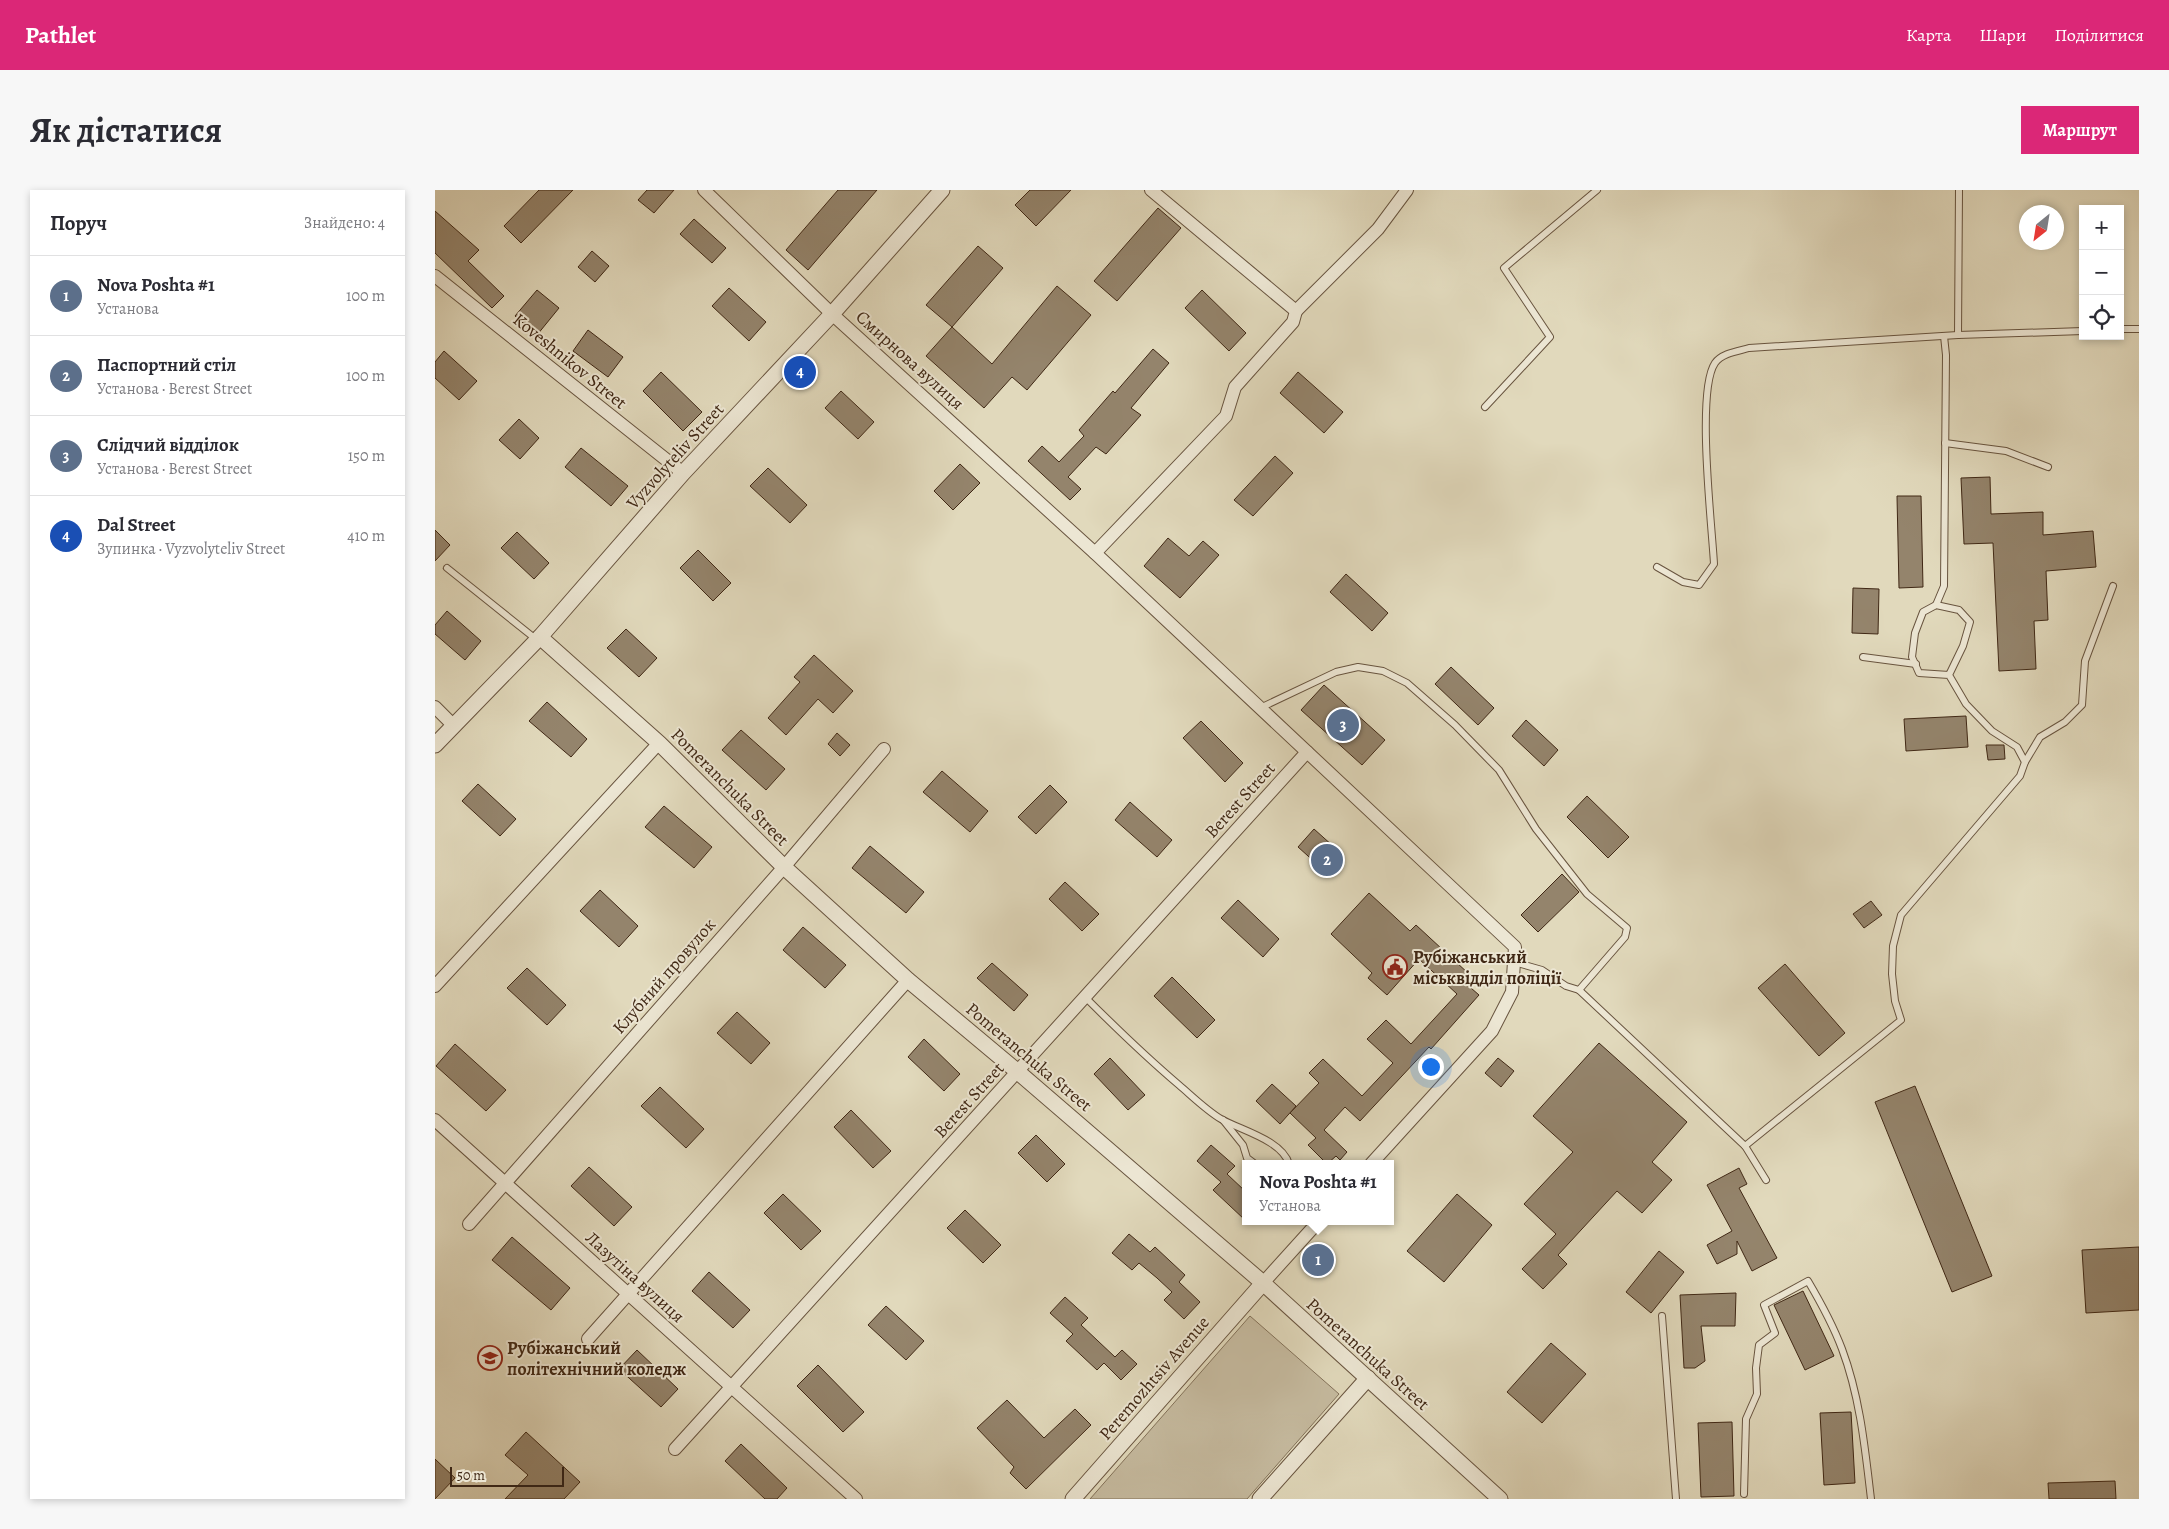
<!DOCTYPE html>
<html lang="uk">
<head>
<meta charset="utf-8">
<style>
	body { margin:0; font-family:Alegreya,serif; background:#f7f7f7; color:#2b2b33 }
	.controls { position:absolute; right:15px; top:15px; display:grid; overflow:hidden; border-radius:0px; box-shadow:0 2px 8px #0003 }
	.controls button { width:45px; height:45px; display:grid; place-items:center; padding:0; border:0; border-bottom:1px solid #e1e1e2; background:#fff; color:#2b2b33; font:25px sans-serif }
	.compass { position:absolute; left:1584px; top:15px; width:45px; height:45px; border-radius:50%; background:#fff; box-shadow:0 2px 8px #0003; rotate:210deg }
	.scale { position:absolute; left:15px; bottom:12px; width:114px; box-sizing:border-box; padding-left:5px; border:2px solid #402815; border-top:0; font-size:14px; line-height:18px; white-space:nowrap; color:#402815; -webkit-text-stroke:4px #ece6d3; paint-order:stroke }
	.you { position:absolute; left:995px; top:876px; width:18px; height:18px; margin:-12px; border:4px solid #fff; border-radius:50%; background:#1a73e8; box-shadow:0 0 0 8px #1a73e833 }
	.badge { display:grid; place-items:center; width:32px; height:32px; border-radius:50%; background:#db2777; color:#fff; font-size:16px; font-weight:700 }
	.pin { position:absolute; translate:-50% -50%; border:2px solid #fff; box-shadow:0 1px 5px #0006 }
	.popup { position:absolute; left:807px; top:970px; width:152px; height:65px; box-sizing:border-box; display:grid; place-content:center; border-radius:0px; background:#fff; filter:drop-shadow(0 1px 4px #0005); font-size:16px; white-space:nowrap; color:#7c7c81 }
	.popup b { font-size:19px; color:#2b2b33 }
	.popup::after { content:''; position:absolute; left:50%; top:100%; margin-left:-10px; border:10px solid transparent; border-top-color:#fff }
	.list { margin:0; padding:0; list-style:none }
	h2 { display:flex; justify-content:space-between; align-items:center; height:65px; margin:0; padding:0 20px; font-size:21px }
	h2 small { font-size:16px; font-weight:400; color:#7c7c81 }
	.list li { display:grid; grid-template-columns:32px 1fr auto; gap:15px; align-items:center; box-sizing:border-box; height:80px; padding:0 20px; border-top:1px solid #e1e1e2 }
	.list b { display:block; font-size:19px; white-space:nowrap }
	.list p { margin:0; font-size:16px; white-space:nowrap; color:#7c7c81 }
	.list em { font-size:16px; font-style:normal; color:#7c7c81 }
	.icon { flex:none; width:28px; height:28px; fill:none; stroke:currentColor; stroke-width:2; stroke-linecap:round; stroke-linejoin:round }
	.map { position:relative; flex:none; width:1704px; height:1309px; overflow:hidden; border-radius:0px }
	header { display:flex; align-items:center; gap:30px; box-sizing:border-box; height:70px; padding:0 25px; background:#db2777; color:#fff }
	header strong { font-size:24px }
	nav { display:flex; gap:28px; margin-inline-start:auto; font-size:18px }
	.intro { display:flex; align-items:center; justify-content:space-between; box-sizing:border-box; height:120px; padding:0 30px }
	h1 { margin:0; font-size:35px }
	.button { padding:12px 22px; border-radius:0px; background:#db2777; color:#fff; font-size:18px; font-weight:700 }
	main { display:flex; gap:30px; padding:0 30px }
	aside { flex:1; background:#fff; border-radius:0px; box-shadow:0 2px 8px #0003 }
	.map>svg:first-child { display:block }
	.green { fill:#c6bba0; stroke:#83725a }
	.building { fill:#94846c; stroke:#402815 }
	.lines { fill:none; stroke-linecap:round; stroke-linejoin:round }
	.service-casing { stroke:#68543f; stroke-width:8 }
	.minor-casing { stroke:#68543f; stroke-width:14 }
	.tertiary-casing { stroke:#68543f; stroke-width:17 }
	.service { stroke:#ece6d3; stroke-width:6 }
	.minor { stroke:#ece6d3; stroke-width:12 }
	.tertiary { stroke:#ece6d3; stroke-width:15 }
	.labels { text-anchor:middle; dominant-baseline:central; stroke-width:4; stroke-linejoin:round; paint-order:stroke }
	.street-label { font-size:18px; fill:#402815; stroke:#ece6d3 }
	.poi-label { font-size:18px; font-weight:bold; fill:#402815; stroke:#ece6d3; text-anchor:start }
</style>
</head>
<body>
<header>
<strong>Pathlet</strong>
<nav><a>Карта</a><a>Шари</a><a>Поділитися</a></nav>
</header>
<div class="intro"><h1>Як дістатися</h1><a class="button">Маршрут</a></div>
<main>
<aside>
<h2>Поруч<small>Знайдено: 4</small></h2>
<ul class="list">
<li><span class="badge" style="background:#5c6f8a">1</span><div><b>Nova Poshta #1</b><p>Установа</p></div><em>100 m</em></li>
<li><span class="badge" style="background:#5c6f8a">2</span><div><b>Паспортний стіл</b><p>Установа · Berest Street</p></div><em>100 m</em></li>
<li><span class="badge" style="background:#5c6f8a">3</span><div><b>Слідчий відділок</b><p>Установа · Berest Street</p></div><em>150 m</em></li>
<li><span class="badge" style="background:#1a4fb4">4</span><div><b>Dal Street</b><p>Зупинка · Vyzvolyteliv Street</p></div><em>410 m</em></li>
</ul>
</aside>
<div class="map">
<svg width="1704" height="1309" viewBox="0 0 1704 1309">
	<rect width="100%" height="100%" fill="#e1d9bc"/>
	<filter id="stains"><feTurbulence type="fractalNoise" baseFrequency=".004" numOctaves="4"/><feColorMatrix values="0 0 0 0 .2 0 0 0 0 .09 0 0 0 0 .02 0 0 0 .5 -.17"/></filter>
	<radialGradient id="worn" r=".72"><stop offset=".6" stop-color="#630" stop-opacity="0"/><stop offset="1" stop-color="#630" stop-opacity=".3"/></radialGradient>
	<polygon class="green" points="815,1126 904,1204 812,1309 655,1309"/>
	<g class="building">
		<polygon points="104,0 138,0 86,53 69,36"/>
		<polygon points="212,0 239,0 219,23 203,10"/>
		<polygon points="403,0 442,0 373,80 351,60"/>
		<polygon points="595,0 636,0 601,36 580,15"/>
		<polygon points="723,18 746,38 682,111 659,91"/>
		<polygon points="0,21 44,60 33,71 69,106 57,118 0,63"/>
		<polygon points="259,29 291,58 277,73 245,44"/>
		<polygon points="543,56 568,78 517,137 491,115"/>
		<polygon points="157,61 174,76 160,92 143,77"/>
		<polygon points="622,96 656,125 592,200 577,187 549,218 491,166 517,137 557,174"/>
		<polygon points="294,98 331,132 314,151 277,116"/>
		<polygon points="102,100 124,118 102,145 80,126"/>
		<polygon points="767,100 811,143 794,161 750,118"/>
		<polygon points="153,140 188,167 173,187 138,161"/>
		<polygon points="718,159 734,173 696,218 706,225 671,264 661,257 633,287 646,299 635,310 593,271 607,256 624,272 649,246 644,240 678,201 680,203"/>
		<polygon points="9,161 42,191 24,210 0,188 0,172"/>
		<polygon points="226,182 267,222 248,241 208,201"/>
		<polygon points="863,182 908,222 889,243 845,203"/>
		<polygon points="406,201 439,232 423,249 390,218"/>
		<polygon points="84,229 104,248 85,269 64,250"/>
		<polygon points="146,258 193,296 176,316 130,277"/>
		<polygon points="840,266 858,283 818,326 799,310"/>
		<polygon points="525,274 545,293 518,320 499,301"/>
		<polygon points="333,278 372,315 355,333 315,296"/>
		<polygon points="1555,287 1556,324 1608,322 1608,345 1658,341 1661,377 1611,381 1613,430 1599,431 1601,479 1564,481 1558,353 1529,354 1526,288"/>
		<polygon points="1462,306 1486,306 1488,397 1464,398"/>
		<polygon points="0,340 15,355 0,371"/>
		<polygon points="82,342 114,373 99,389 66,358"/>
		<polygon points="733,348 754,366 768,351 784,365 745,408 709,376"/>
		<polygon points="263,360 296,393 278,411 245,378"/>
		<polygon points="911,384 953,423 937,441 895,402"/>
		<polygon points="1418,398 1444,399 1443,444 1417,443"/>
		<polygon points="12,421 46,451 30,470 0,444 0,435"/>
		<polygon points="191,439 222,468 204,487 172,458"/>
		<polygon points="379,465 418,501 398,523 383,509 351,545 333,528 365,492 359,487"/>
		<polygon points="1016,477 1059,518 1043,535 1000,494"/>
		<polygon points="889,495 950,550 927,575 866,520"/>
		<polygon points="112,512 152,549 136,567 94,531"/>
		<polygon points="1531,526 1533,557 1471,561 1469,529"/>
		<polygon points="1091,530 1123,560 1109,576 1077,546"/>
		<polygon points="766,531 808,573 790,592 748,548"/>
		<polygon points="306,540 350,579 331,600 287,560"/>
		<polygon points="402,543 415,555 405,566 393,554"/>
		<polygon points="1551,555 1569,555 1570,569 1553,570"/>
		<polygon points="507,581 553,621 535,642 488,602"/>
		<polygon points="43,594 81,629 65,646 27,611"/>
		<polygon points="615,595 632,612 601,644 583,627"/>
		<polygon points="1152,606 1194,647 1173,668 1132,627"/>
		<polygon points="695,612 737,650 722,667 680,630"/>
		<polygon points="229,616 277,657 259,678 210,637"/>
		<polygon points="879,639 908,665 892,683 863,657"/>
		<polygon points="435,656 489,702 471,723 417,678"/>
		<polygon points="1127,684 1144,702 1103,742 1086,725"/>
		<polygon points="630,692 664,724 647,741 614,709"/>
		<polygon points="165,700 203,736 184,757 145,721"/>
		<polygon points="934,703 975,741 981,735 1034,784 1028,791 1044,805 996,859 994,857 925,931 910,917 889,940 912,962 905,970 901,966 892,974 873,955 881,948 855,923 884,893 874,883 888,869 927,906 958,873 932,849 951,830 976,854 1022,804 984,769 952,805 933,788 937,783 896,744"/>
		<polygon points="803,710 844,749 828,767 786,728"/>
		<polygon points="1436,711 1447,725 1429,738 1418,724"/>
		<polygon points="368,737 411,775 390,798 348,760"/>
		<polygon points="557,773 593,805 579,821 542,788"/>
		<polygon points="1350,774 1410,843 1384,866 1323,798"/>
		<polygon points="92,778 131,815 112,835 72,798"/>
		<polygon points="737,787 780,830 762,848 719,806"/>
		<polygon points="302,822 335,853 316,874 282,843"/>
		<polygon points="489,849 525,884 509,901 473,867"/>
		<polygon points="1164,853 1252,932 1217,972 1237,990 1207,1023 1182,1001 1123,1065 1132,1074 1108,1099 1087,1079 1121,1044 1089,1014 1138,962 1098,926"/>
		<polygon points="20,854 71,900 51,921 1,876"/>
		<polygon points="675,868 710,905 693,920 659,884"/>
		<polygon points="1063,868 1079,881 1066,897 1050,883"/>
		<polygon points="837,894 861,916 845,934 821,911"/>
		<polygon points="1480,896 1557,1086 1517,1102 1440,912"/>
		<polygon points="225,897 269,939 251,958 206,916"/>
		<polygon points="416,920 456,961 438,978 399,937"/>
		<polygon points="601,945 630,974 612,992 583,963"/>
		<polygon points="776,955 800,976 792,984 810,1001 810,1030 778,1000 786,992 762,971"/>
		<polygon points="154,977 197,1017 179,1036 136,996"/>
		<polygon points="1304,978 1312,994 1304,998 1342,1068 1317,1081 1302,1051 1302,1064 1282,1074 1272,1055 1297,1041 1272,995"/>
		<polygon points="348,1004 386,1041 366,1060 329,1023"/>
		<polygon points="1022,1004 1057,1035 1009,1092 972,1061"/>
		<polygon points="530,1020 566,1055 548,1073 512,1038"/>
		<polygon points="694,1044 715,1062 720,1057 750,1085 744,1092 765,1112 749,1129 729,1110 737,1102 722,1088 704,1073 697,1080 677,1063"/>
		<polygon points="77,1047 135,1098 116,1120 57,1070"/>
		<polygon points="884,1055 896,1066 880,1083 868,1072"/>
		<polygon points="1704,1057 1704,1120 1651,1123 1647,1060"/>
		<polygon points="1224,1061 1249,1082 1216,1123 1191,1102"/>
		<polygon points="274,1082 315,1120 298,1138 257,1101"/>
		<polygon points="1368,1101 1399,1166 1370,1180 1339,1115"/>
		<polygon points="1301,1103 1300,1136 1266,1136 1270,1171 1260,1178 1249,1178 1245,1105"/>
		<polygon points="630,1107 653,1128 646,1135 680,1167 687,1160 702,1174 686,1190 669,1173 662,1180 631,1151 638,1144 615,1123"/>
		<polygon points="451,1116 489,1151 471,1170 433,1135"/>
		<polygon points="1116,1153 1151,1184 1107,1233 1072,1202"/>
		<polygon points="202,1160 243,1199 226,1217 184,1179"/>
		<polygon points="383,1175 429,1222 408,1242 362,1196"/>
		<polygon points="572,1210 609,1248 640,1219 656,1235 591,1299 575,1283 579,1277 542,1238"/>
		<polygon points="1416,1222 1420,1293 1389,1295 1385,1223"/>
		<polygon points="1297,1232 1299,1306 1266,1307 1263,1233"/>
		<polygon points="91,1242 145,1292 129,1309 70,1309 93,1285 70,1265"/>
		<polygon points="306,1254 352,1298 342,1309 330,1309 290,1271"/>
		<polygon points="0,1269 20,1288 0,1309"/>
		<polygon points="1680,1291 1681,1309 1614,1309 1613,1293"/>
	</g>
	<g class="lines">
		<defs>
			<g id="service">
				<polyline points="1685,139 1704,139"/>
				<polyline points="1523,145 1524,0"/>
				<polyline points="1050,217 1115,147 1069,78 1162,0"/>
				<polyline points="1510,253 1571,261 1613,277"/>
				<path d="M1222 377 1248 392 1264 395 1279 374C1277 336 1261 201 1280 173 1287 163 1304 161 1314 158L1523 145 1648 141"/>
				<polyline points="12,378 102,450"/>
				<polyline points="1501,415 1509,396 1511,165 1509,146"/>
				<polyline points="1428,467 1481,474"/>
				<polyline points="825,518 901,482 923,477 948,481 972,493 1020,535 1064,580 1101,639 1152,704 1192,738 1190,747 1144,800 1131,796 1107,780 1079,772"/>
				<polyline points="1590,572 1605,547 1630,532 1647,515 1650,471 1678,396"/>
				<polyline points="1144,800 1310,956 1331,990"/>
				<path d="M650 807C681 838 711 867 744 895 757 906 771 920 786 929 805 940 847 950 854 974"/>
				<polyline points="788,930 808,955 812,968 820,974"/>
				<polyline points="1310,956 1466,830 1460,811 1457,784 1458,756 1466,725 1585,586 1590,572 1582,557 1557,541 1531,514 1514,485 1528,456 1535,432 1524,420 1501,415 1488,422 1480,443 1477,467 1484,483 1514,485"/>
				<polyline points="1227,1126 1241,1309"/>
				<path d="M1309 1304 1311 1229 1322 1204 1321 1178 1324 1155 1340 1143 1329 1115 1373 1091C1386 1113 1398 1135 1407 1159 1425 1207 1430 1258 1436 1309"/>
			</g>
			<g id="minor">
				<polyline points="269,0 397,124 660,363 1080,757 1077,802 1057,841 936,974"/>
				<polyline points="0,86 248,283"/>
				<polyline points="861,121 943,39 972,0"/>
				<polyline points="660,363 791,226 800,197 858,132 861,121 716,0"/>
				<polyline points="0,517 18,535"/>
				<polyline points="0,796 224,553"/>
				<polyline points="0,930 421,1309"/>
				<polyline points="34,1034 349,677 449,559"/>
				<polyline points="828,1093 884,1031"/>
				<polyline points="153,1149 473,790"/>
				<polyline points="240,1259 872,562"/>
			</g>
			<g id="tertiary">
				<polyline points="105,447 224,553 349,677 473,790 583,882 828,1093 1065,1309"/>
				<polyline points="0,555 105,447 248,283 397,124 507,0"/>
				<polyline points="638,1309 828,1093"/>
				<polyline points="825,1309 933,1188"/>
			</g>
		</defs>
		<use href="#service" class="service-casing"/>
		<use href="#minor" class="minor-casing"/>
		<use href="#tertiary" class="tertiary-casing"/>
		<use href="#service" class="service"/>
		<use href="#minor" class="minor"/>
		<use href="#tertiary" class="tertiary"/>
	</g>
	<defs>
		<symbol id="civic-ring" viewBox="-11 -11 22 22"><circle r="9.5" fill="#ece6d3" stroke="#8f2418" stroke-width="1.5"/><path d="M-.6-6.5H3V-4.5H.6V-3L4-1V1h2V6H-6V1h2V-1L-.6-3ZM-1.2 2.5V6h2.4V2.5Z" fill="#8f2418"/></symbol>
		<symbol id="university-ring" viewBox="-11 -11 22 22"><circle r="9.5" fill="#ece6d3" stroke="#8f2418" stroke-width="1.5"/><path d="M0-5L7-2L0 1L-7-2ZM-4 1L0 2.5L4 1V4Q0 6-4 4Z" fill="#8f2418"/></symbol>
	</defs>
	<g fill-rule="evenodd">
		<use href="#civic-ring" x="946" y="763" width="28" height="28"/>
		<use href="#university-ring" x="41" y="1154" width="28" height="28"/>
	</g>
	<g class="labels">
		<g class="street-label">
			<text transform="translate(475 170) rotate(42)">Смирнова вулиця</text>
			<text transform="translate(135 171) rotate(39)">Koveshnikov Street</text>
			<text transform="translate(240 266) rotate(-48)">Vyzvolyteliv Street</text>
			<text transform="translate(295 597) rotate(45)">Pomeranchuka Street</text>
			<text transform="translate(805 610) rotate(-48)">Berest Street</text>
			<text transform="translate(229 786) rotate(-49)">Клубний провулок</text>
			<text transform="translate(594 867) rotate(40)">Pomeranchuka Street</text>
			<text transform="translate(534 910) rotate(-48)">Berest Street</text>
			<text transform="translate(200 1087) rotate(42)">Лазутіна вулиця</text>
			<text transform="translate(933 1164) rotate(42)">Pomeranchuka Street</text>
			<text transform="translate(719 1188) rotate(-49)">Peremozhtsiv Avenue</text>
		</g>
		<g class="poi-label">
			<text x="978" y="767">Рубіжанський<tspan x="978" dy="21">міськвідділ поліції</tspan></text>
			<text x="72" y="1158">Рубіжанський<tspan x="72" dy="21">політехнічний коледж</tspan></text>
		</g>
	</g>
	<rect width="100%" height="100%" filter="url(#stains)"/>
	<rect width="100%" height="100%" fill="url(#worn)"/>
</svg>
<div class="controls">
<button>+</button>
<button>−</button>
<button><svg class="icon" aria-label="locate" viewBox="0 0 24 24"><circle cx="12" cy="12" r="6"/><path d="M12 2v4M12 18v4M2 12h4M18 12h4"/></svg></button>
</div>
<svg class="compass" viewBox="-18 -18 36 36"><path d="M0-13l5 13h-10z" fill="#e53935"/><path d="M0 13l5-13h-10z" fill="#7c7c81"/></svg>
<div class="scale">50 m</div>
<div class="you"></div>
<div class="pin badge" style="left:883px;top:1070px;background:#5c6f8a">1</div>
<div class="popup"><b>Nova Poshta #1</b>Установа</div>
<div class="pin badge" style="left:892px;top:670px;background:#5c6f8a">2</div>
<div class="pin badge" style="left:908px;top:535px;background:#5c6f8a">3</div>
<div class="pin badge" style="left:365px;top:182px;background:#1a4fb4">4</div>
</div>
</main>
</body>
</html>
